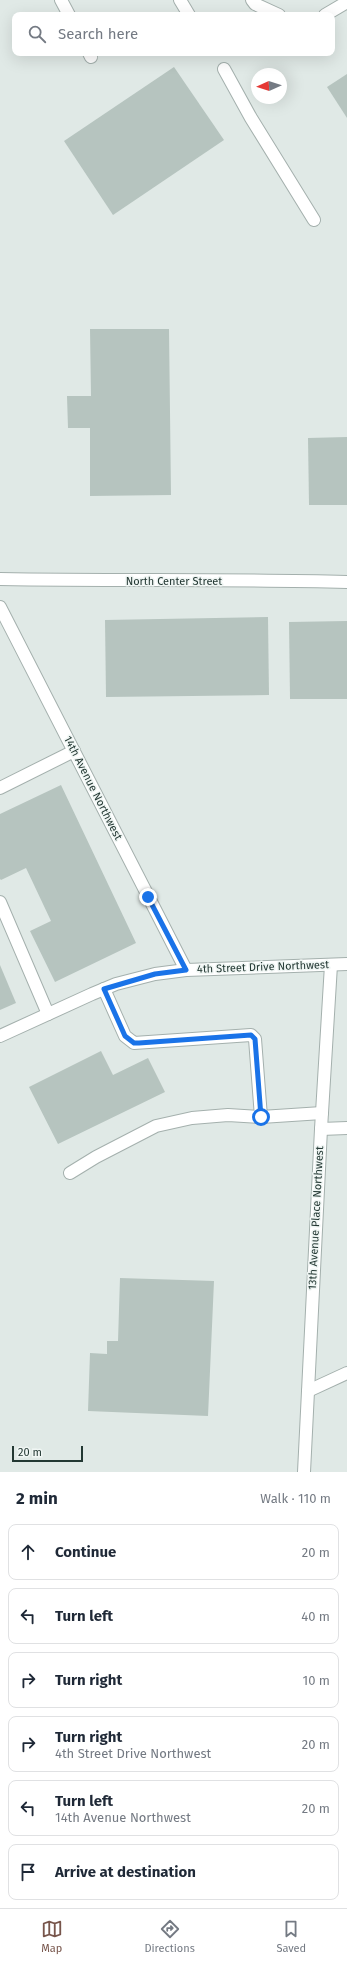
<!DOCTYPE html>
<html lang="en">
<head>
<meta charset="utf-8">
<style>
	body { margin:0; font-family:"Fira Sans",sans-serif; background:#f2f2f3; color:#1f2937 }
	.compass { position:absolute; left:251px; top:68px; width:36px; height:36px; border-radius:50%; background:#fff; box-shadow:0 4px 16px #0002; rotate:267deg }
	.scale { position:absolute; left:12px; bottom:10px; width:71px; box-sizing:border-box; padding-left:4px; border:2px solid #233833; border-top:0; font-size:11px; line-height:14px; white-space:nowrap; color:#233833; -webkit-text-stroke:3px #f0f6f4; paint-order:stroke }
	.stop { position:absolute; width:12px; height:12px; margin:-9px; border:3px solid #1a73e8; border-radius:50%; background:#fff }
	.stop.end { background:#1a73e8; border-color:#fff; box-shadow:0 1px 4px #0008 }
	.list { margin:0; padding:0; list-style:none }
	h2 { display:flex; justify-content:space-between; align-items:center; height:52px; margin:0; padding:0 16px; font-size:17px }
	h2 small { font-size:13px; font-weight:400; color:#747a83 }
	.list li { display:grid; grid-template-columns:26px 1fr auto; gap:12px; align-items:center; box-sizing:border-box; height:56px; margin:0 8px 8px; padding:0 8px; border:1px solid #e0e1e3; border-radius:8px }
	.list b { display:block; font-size:15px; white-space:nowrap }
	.list p { margin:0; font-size:13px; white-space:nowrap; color:#747a83 }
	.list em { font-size:13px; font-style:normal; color:#747a83 }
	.icon { flex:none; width:22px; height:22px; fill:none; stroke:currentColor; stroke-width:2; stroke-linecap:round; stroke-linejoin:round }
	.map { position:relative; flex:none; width:347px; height:1472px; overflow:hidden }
	.search { position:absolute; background:#fff; box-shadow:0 4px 16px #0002; left:12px; right:12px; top:12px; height:44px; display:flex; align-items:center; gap:10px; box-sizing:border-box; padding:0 14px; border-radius:8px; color:#747a83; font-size:15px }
	.sheet { height:436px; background:#fff }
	nav { display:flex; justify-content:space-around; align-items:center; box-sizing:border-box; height:56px; border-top:1px solid #e0e1e3; background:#fff; font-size:11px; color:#747a83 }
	nav a { display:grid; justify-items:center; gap:2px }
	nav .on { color:#77554b }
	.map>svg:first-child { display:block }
	.building { fill:#b6c4bf }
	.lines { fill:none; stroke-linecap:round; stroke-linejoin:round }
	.lane-casing { stroke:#a4b0ad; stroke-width:14 }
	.street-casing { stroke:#a4b0ad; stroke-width:14 }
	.lane { stroke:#fff; stroke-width:12 }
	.street { stroke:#fff; stroke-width:12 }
	.route { stroke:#1a73e8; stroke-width:5 }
	.labels { text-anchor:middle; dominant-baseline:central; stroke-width:3; stroke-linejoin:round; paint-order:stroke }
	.street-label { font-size:11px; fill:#233833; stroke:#f0f6f4 }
</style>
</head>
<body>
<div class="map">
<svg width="347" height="1472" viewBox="0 0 347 1472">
	<rect width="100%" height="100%" fill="#e0e9e6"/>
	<g class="building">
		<polygon points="174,67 224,140 113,215 64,141"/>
		<polygon points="347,74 347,118 327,87"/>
		<polygon points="90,329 169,329 171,495 90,496 90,428 68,428 67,396 91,396"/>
		<polygon points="347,437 347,505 309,505 308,438"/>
		<polygon points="268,617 269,695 106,697 105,620"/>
		<polygon points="347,621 347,699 290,699 289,622"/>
		<polygon points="61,785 136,943 55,982 30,931 51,921 26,868 1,880 0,879 0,814"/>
		<polygon points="0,965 16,1003 0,1010"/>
		<polygon points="101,1051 113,1075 148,1058 165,1092 58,1144 29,1087"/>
		<polygon points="120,1278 214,1281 208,1416 88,1411 90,1353 107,1354 107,1341 118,1341"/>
	</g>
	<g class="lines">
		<defs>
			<g id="lane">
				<polyline points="61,0 69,15"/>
				<polyline points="180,0 189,15"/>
				<polyline points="252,0 255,4 279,15"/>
				<polyline points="325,15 347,2"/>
				<polyline points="89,53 91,57"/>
				<polyline points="224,69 251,118 314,220"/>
				<polyline points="0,788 74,751"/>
				<polyline points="0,902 48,1014"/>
				<polyline points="104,989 125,1036 134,1043 251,1035 255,1039 261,1117 322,1113"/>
				<polyline points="321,1129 347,1128"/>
				<polyline points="70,1173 96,1157 156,1126 192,1118 228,1115 261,1117"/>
				<polyline points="308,1391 347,1373"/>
			</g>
			<g id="street">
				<path d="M0 579C116 581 231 579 347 582"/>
				<polyline points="0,607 186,970"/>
				<polyline points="0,1036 92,994 116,984 155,974 186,970 347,964"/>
				<polyline points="304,1472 321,1129 331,965"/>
			</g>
		</defs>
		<use href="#lane" class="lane-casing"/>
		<use href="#street" class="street-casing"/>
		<use href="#lane" class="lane"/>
		<use href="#street" class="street"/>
	</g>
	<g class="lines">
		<polyline class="route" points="148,897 186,970 155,974 104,989 125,1036 134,1043 139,1043 251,1035 255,1039 261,1117"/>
	</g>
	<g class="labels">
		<g class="street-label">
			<text x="174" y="581">North Center Street</text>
			<text transform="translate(93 788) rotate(63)">14th Avenue Northwest</text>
			<text transform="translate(263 967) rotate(-2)">4th Street Drive Northwest</text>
			<text transform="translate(316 1218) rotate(-87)">13th Avenue Place Northwest</text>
		</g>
	</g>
</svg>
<svg class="compass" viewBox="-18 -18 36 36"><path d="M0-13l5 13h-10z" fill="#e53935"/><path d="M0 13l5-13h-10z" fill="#747a83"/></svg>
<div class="scale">20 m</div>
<div class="stop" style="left:261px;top:1117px"></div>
<div class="stop end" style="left:148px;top:897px"></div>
<div class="search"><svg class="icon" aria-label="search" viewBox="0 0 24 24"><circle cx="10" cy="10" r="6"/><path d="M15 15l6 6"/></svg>Search here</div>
</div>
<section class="sheet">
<h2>2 min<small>Walk · 110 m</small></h2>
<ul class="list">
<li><svg class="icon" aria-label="ahead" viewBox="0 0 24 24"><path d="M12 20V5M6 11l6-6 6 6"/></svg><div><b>Continue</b></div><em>20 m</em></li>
<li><svg class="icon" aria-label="left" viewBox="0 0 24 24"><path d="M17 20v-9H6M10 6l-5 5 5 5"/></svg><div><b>Turn left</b></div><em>40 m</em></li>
<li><svg class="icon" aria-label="right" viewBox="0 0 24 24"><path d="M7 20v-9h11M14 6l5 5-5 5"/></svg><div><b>Turn right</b></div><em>10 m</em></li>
<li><svg class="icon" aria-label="right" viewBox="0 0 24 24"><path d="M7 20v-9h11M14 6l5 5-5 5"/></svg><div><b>Turn right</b><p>4th Street Drive Northwest</p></div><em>20 m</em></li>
<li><svg class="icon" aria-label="left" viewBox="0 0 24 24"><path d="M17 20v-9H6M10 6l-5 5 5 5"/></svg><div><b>Turn left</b><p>14th Avenue Northwest</p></div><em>20 m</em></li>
<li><svg class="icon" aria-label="arrive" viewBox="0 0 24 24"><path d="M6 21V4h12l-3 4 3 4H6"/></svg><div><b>Arrive at destination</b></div></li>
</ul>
</section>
<nav>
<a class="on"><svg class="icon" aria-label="map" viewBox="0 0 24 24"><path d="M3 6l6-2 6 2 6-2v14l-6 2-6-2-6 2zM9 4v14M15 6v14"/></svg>Map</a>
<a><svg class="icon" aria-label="directions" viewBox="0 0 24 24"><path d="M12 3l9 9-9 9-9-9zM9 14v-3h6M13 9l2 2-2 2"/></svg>Directions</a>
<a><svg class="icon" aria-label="saved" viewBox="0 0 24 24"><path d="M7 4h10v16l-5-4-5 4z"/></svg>Saved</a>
</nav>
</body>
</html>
